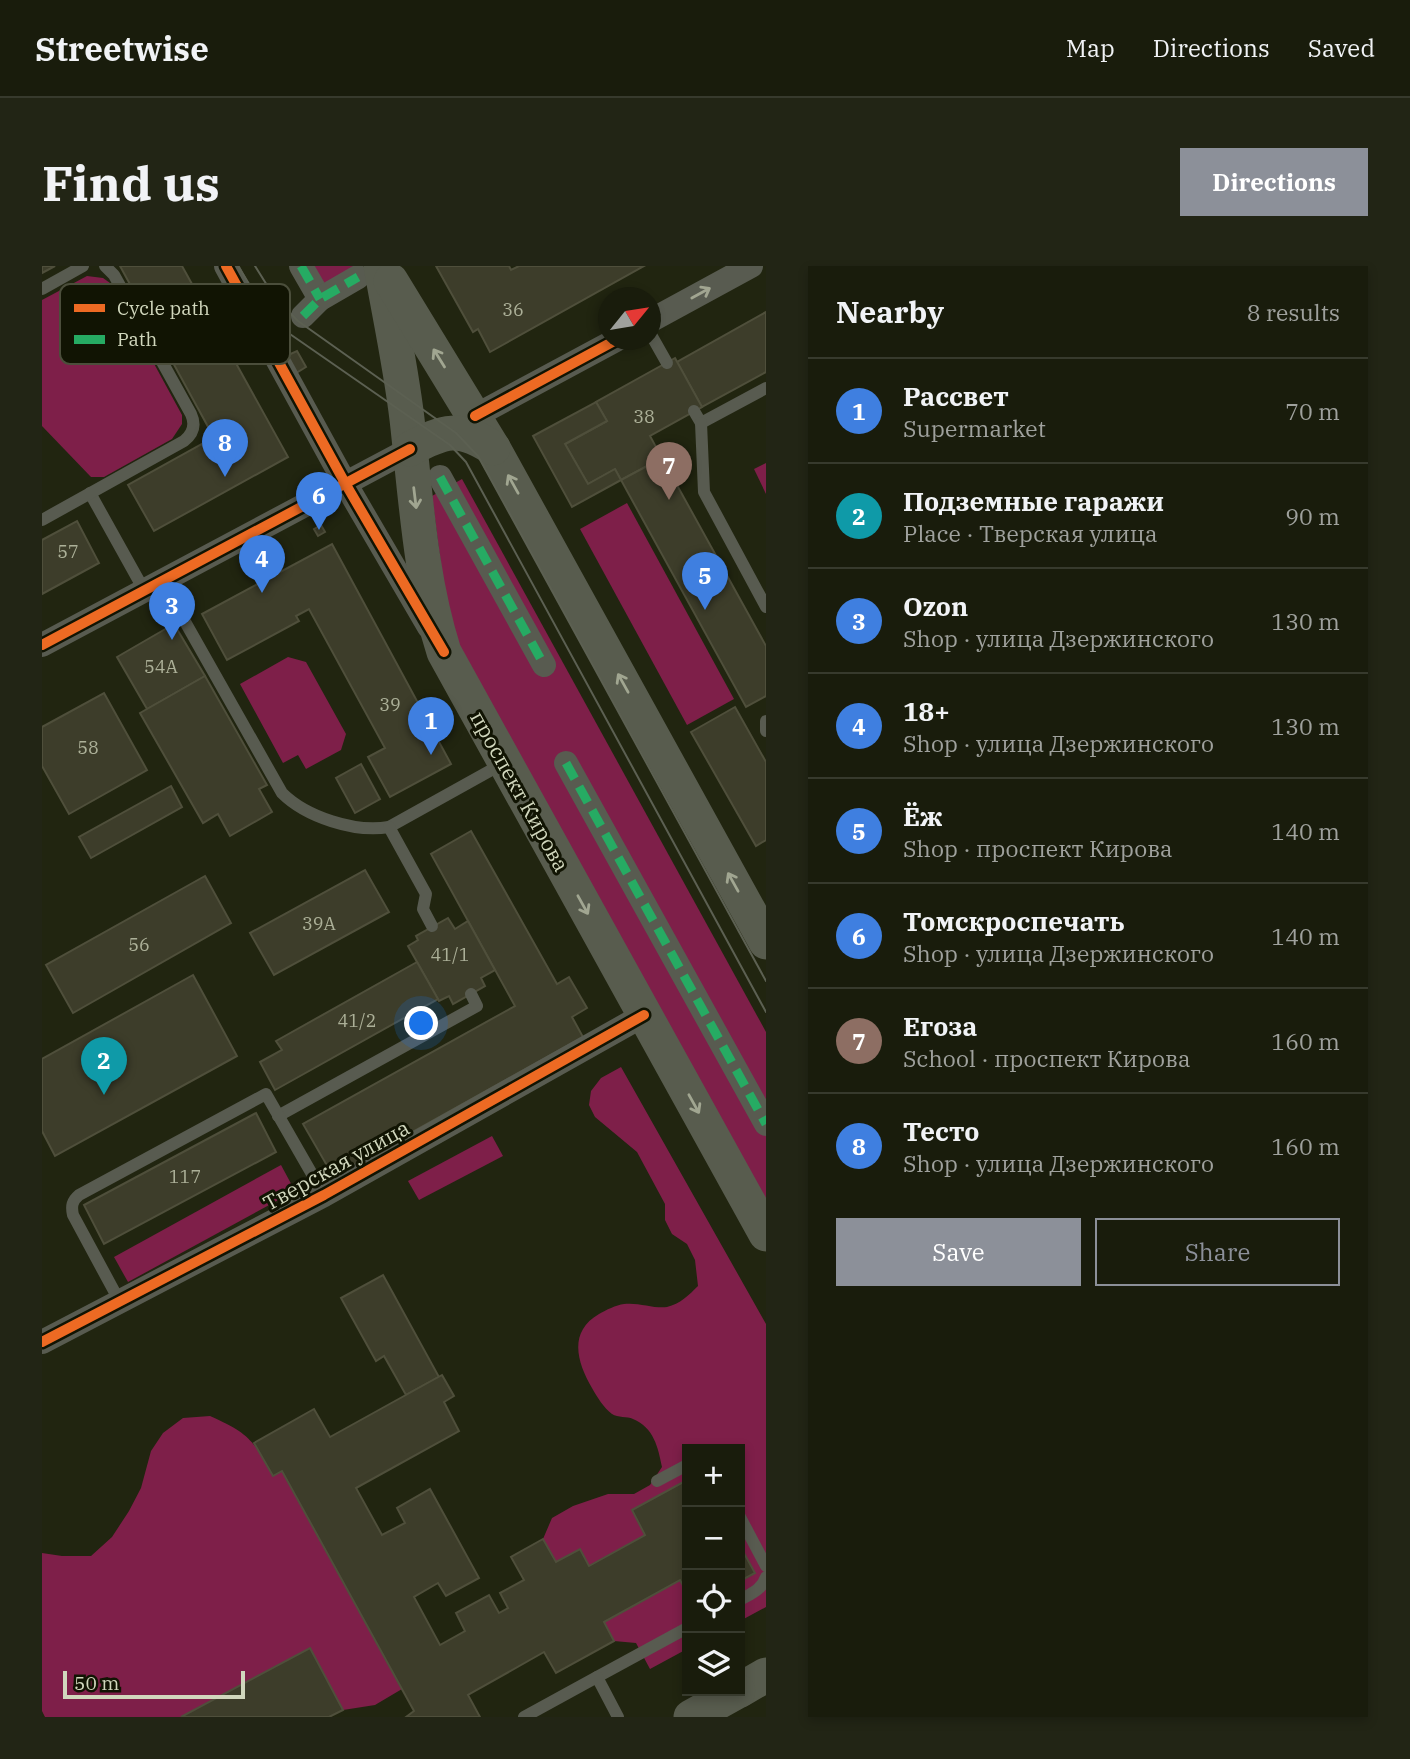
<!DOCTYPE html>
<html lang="en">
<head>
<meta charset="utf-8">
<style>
	body { margin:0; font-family:"IBM Plex Serif",serif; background:#222515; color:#f1f3f6 }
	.controls { position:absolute; right:21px; bottom:21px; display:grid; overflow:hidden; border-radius:0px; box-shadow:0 4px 10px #0003 }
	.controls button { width:63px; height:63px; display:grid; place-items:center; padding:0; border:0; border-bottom:2px solid #373a2d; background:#191c0c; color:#f1f3f6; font:35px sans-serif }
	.compass { position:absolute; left:556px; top:21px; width:63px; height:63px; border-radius:50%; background:#191c0c; box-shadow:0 4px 10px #0003; rotate:60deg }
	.scale { position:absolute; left:21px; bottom:18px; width:182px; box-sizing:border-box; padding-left:7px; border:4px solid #d1d7bd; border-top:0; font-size:19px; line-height:24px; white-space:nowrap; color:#d1d7bd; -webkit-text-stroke:5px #111403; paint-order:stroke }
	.you { position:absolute; left:380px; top:758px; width:24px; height:24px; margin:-18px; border:5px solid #fff; border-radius:50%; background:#1a73e8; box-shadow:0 0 0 10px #1a73e833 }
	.badge { display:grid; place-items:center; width:46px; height:46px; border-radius:50%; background:#8c9099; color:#fff; font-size:23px; font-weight:700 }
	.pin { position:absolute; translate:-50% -58px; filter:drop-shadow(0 2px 4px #0008) }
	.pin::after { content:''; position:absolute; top:37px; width:24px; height:21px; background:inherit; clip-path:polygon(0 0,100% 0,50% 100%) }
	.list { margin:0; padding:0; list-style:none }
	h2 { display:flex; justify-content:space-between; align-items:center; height:91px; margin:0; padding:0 28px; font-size:30px }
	h2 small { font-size:23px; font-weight:400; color:#9fa19d }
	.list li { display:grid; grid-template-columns:46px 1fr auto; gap:21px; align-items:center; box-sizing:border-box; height:105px; padding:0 28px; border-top:2px solid #373a2d }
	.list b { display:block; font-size:26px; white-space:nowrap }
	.list p { margin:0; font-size:23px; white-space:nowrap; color:#9fa19d }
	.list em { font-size:23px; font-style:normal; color:#9fa19d }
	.actions { display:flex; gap:14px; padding:21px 28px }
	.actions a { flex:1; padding:16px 0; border:2px solid #8c9099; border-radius:0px; text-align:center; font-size:24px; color:#8c9099 }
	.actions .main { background:#8c9099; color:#fff }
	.icon { flex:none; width:38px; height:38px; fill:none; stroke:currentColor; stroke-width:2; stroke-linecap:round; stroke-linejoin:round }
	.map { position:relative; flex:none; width:724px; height:1451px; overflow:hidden; border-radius:0px }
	header { display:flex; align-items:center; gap:42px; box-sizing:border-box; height:98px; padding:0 35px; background:#191c0c; border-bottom:2px solid #373a2d }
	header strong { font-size:33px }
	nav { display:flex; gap:38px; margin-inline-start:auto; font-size:24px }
	.intro { display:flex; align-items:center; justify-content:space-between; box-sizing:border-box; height:168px; padding:0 42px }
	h1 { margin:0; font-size:49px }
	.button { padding:18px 32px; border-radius:0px; background:#8c9099; color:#fff; font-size:24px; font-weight:700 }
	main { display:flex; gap:42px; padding:0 42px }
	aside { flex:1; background:#191c0c; border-radius:0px; box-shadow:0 4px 10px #0003 }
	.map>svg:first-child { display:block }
	.green { fill:#7e1f49 }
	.building { fill:#3d3d2a; stroke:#4f4f3b; stroke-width:2 }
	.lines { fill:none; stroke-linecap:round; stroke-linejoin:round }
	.lane { stroke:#585b50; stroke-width:12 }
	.street { stroke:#585b50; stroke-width:24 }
	.secondary { stroke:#585c4e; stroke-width:35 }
	.tram { stroke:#5c6052; stroke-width:2 }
	.quiet { stroke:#26ab63; stroke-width:9; stroke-dasharray:18 9; stroke-linecap:butt }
	.cycleway-casing { stroke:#111403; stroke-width:15 }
	.cycleway { stroke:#ed6a23; stroke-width:10 }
	.oneway { stroke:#a1a591 }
	.oneway2 { stroke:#a1a691 }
	.labels { text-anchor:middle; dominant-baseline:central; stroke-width:6; stroke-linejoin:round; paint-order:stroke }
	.number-label { font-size:18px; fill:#acb098 }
	.street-label { font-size:21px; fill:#d1d7bd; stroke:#111403 }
	.key { fill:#111403; stroke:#4b4e3b; stroke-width:2 }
	.key-label { font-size:19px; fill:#d1d7bd }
</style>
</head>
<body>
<header>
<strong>Streetwise</strong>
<nav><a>Map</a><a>Directions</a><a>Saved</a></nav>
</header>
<div class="intro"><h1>Find us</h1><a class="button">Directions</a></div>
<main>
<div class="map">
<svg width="724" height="1451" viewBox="0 0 724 1451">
	<rect width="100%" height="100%" fill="#212510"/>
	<g class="green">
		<polygon points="259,0 311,0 312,2 273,24"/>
		<polygon points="45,10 61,12 68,17 140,149 140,158 130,173 62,211 49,211 0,160 0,34"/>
		<polygon points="724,197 724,228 712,203"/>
		<polygon points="420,213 724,766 724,937 414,379 406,353 390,230"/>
		<polygon points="585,237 692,433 645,459 538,263"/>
		<polygon points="246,391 264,396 304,468 299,484 264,503 256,489 241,497 198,418"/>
		<path d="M579 801 724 1058V1341L698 1355V1315L713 1307 698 1280V1183H645V1214L590 1244 603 1269 547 1300 538 1283 514 1296 501 1273 510 1252 531 1240 566 1228H592L608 1219 620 1201C616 1181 612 1162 591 1153 585 1150 576 1152 570 1148 562 1142 555 1131 550 1122 535 1096 526 1066 557 1048 564 1044 574 1039 582 1038 596 1036 613 1043 625 1041 638 1038 647 1029 656 1020L653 994 645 978 630 968 623 954V938L595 886 553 851 547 839 549 825 559 812Z"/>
		<polygon points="450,870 461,890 377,934 366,915"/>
		<polygon points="239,899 253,925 86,1016 72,991"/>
		<path d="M168 1150C206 1167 211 1173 231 1210L240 1205 360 1423 333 1439 301 1444 268 1382 139 1451H3L0 1445V1287L20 1290H49L70 1271 87 1245 99 1222 109 1185 121 1167 141 1152Z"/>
		<polygon points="638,1314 645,1327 645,1383 608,1403 594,1377 572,1375 562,1356"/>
	</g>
	<g class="building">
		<polygon points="0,0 13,0 0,7"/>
		<polygon points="78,0 140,0 246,191 112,265 86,219 160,178 164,186 176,179"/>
		<polygon points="394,0 467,0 469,4 477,0 602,0 448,86 436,63 431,66"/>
		<polygon points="724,46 724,106 660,141 635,96"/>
		<polygon points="255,85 264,101 254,107 244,90"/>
		<polygon points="633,92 660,141 608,170 620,192 579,214 573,203 546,218 523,178 565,155 554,136"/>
		<polygon points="554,136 565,155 523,178 546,218 573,203 579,214 530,241 491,170"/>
		<polygon points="620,192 724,380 724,430 704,441 579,214"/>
		<polygon points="35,255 57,297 0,328 0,274"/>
		<polygon points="279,259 283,266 276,270 272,263"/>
		<polygon points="290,278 409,498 348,531 326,491 343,482 267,343 254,350 257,355 185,394 160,348"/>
		<polygon points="132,358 163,410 105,443 75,391"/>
		<polygon points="163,410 225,519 217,523 230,546 188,570 176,548 161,557 98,447"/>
		<polygon points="62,427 105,504 27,548 0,500 0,461"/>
		<polygon points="693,441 724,496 724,574 714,580 649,466"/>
		<polygon points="319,498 338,533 313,547 294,512"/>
		<polygon points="129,520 140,541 49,592 37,571"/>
		<polygon points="429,565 515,718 527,711 545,742 530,751 541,771 291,910 261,858 473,740 389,588"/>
		<polygon points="323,604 347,646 232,709 208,667"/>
		<polygon points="163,610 189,657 31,747 4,699"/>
		<polygon points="406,652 413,663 426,655 453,704 439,712 443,720 411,738 407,730 397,735 366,680 376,674 374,670"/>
		<polygon points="375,696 396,733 233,824 218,796 240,784 234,775"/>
		<polygon points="151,709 195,790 13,890 0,865 0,793"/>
		<polygon points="214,847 234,886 62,978 42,939"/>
		<polygon points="341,1009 397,1111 364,1129 342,1090 334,1095 299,1032"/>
		<polygon points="400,1109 412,1130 402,1136 417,1165 314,1222 340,1269 363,1257 355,1242 388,1223 437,1312 404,1330 396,1317 372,1331 398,1379 423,1365 414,1347 447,1329 457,1347 466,1342 458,1327 482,1314 469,1291 501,1273 514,1296 538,1283 547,1300 603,1269 590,1244 645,1214 645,1327 638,1314 562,1356 572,1375 514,1407 502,1386 426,1429 438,1451 364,1451 372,1445 240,1205 231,1210 212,1177 272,1143 288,1171"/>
		<polygon points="698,1280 713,1307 698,1315"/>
		<polygon points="268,1382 301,1444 287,1451 139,1451"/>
	</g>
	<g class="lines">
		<g class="lane">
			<polyline points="0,23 41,0"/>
			<polyline points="608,67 625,97"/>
			<polyline points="652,145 659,157 724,122"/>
			<polyline points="659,157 662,226 724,341"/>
			<polyline points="48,227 102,324"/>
			<path d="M0 254 142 175C151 168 154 159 149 148L72 9 63 0"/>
			<path d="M120 315 240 527C264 551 313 567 347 561L462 497"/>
			<polyline points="724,455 724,465"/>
			<polyline points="347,561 384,628 381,643 390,660"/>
			<polyline points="236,850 435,740 429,728"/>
			<path d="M78 1036 31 949C29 940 30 935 37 929L224 828 282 929"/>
			<polyline points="615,1215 645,1199"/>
			<polyline points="698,1251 724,1300"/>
			<path d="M698 1334C708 1328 720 1324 724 1311"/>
			<polyline points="555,1411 645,1362"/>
			<polyline points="482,1451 555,1411 576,1451"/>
		</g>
		<g class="street">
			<polyline points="184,0 303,217 387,361"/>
			<polyline points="259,0 278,33"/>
			<polyline points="261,50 278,33 316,11"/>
			<polyline points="608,55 709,0"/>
			<polyline points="433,150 574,74"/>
			<polyline points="398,211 502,399"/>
			<polyline points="0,379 368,183"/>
			<polyline points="524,497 724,858"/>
			<polyline points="0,1076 282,929 602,749"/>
		</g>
		<g class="secondary">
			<path d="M339 0C348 51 359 102 365 153 374 232 378 311 402 386L724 968"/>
			<polyline points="349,15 451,182 724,676"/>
			<path d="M368 183C403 164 417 160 451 182"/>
			<polyline points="698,1424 724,1409"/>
			<polyline points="649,1451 696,1425"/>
		</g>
		<g class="tram">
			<polyline points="196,0 222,42 245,66 408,179 424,196 724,746"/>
			<polyline points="213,0 233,32 256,55 414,167 436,190 724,715"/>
		</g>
		<g class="quiet">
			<polyline points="259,0 278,33"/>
			<polyline points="261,50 278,33 316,11"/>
			<polyline points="398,211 502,399"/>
			<polyline points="524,497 724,858"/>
		</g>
		<defs>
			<g id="cycleway">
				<polyline points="184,0 303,217 402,386"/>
				<polyline points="433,150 574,74"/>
				<polyline points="0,379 368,183"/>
				<polyline points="0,1076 282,929 602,749"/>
			</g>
		</defs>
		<use href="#cycleway" class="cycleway-casing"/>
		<use href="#cycleway" class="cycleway"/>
	</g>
	<defs><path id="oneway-shaft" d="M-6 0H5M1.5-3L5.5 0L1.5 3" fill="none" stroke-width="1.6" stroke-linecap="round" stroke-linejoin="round" transform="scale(1.75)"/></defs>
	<use class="oneway" href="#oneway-shaft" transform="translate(659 27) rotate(-29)"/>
	<g class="oneway2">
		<use href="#oneway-shaft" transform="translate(397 92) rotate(-122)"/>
		<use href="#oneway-shaft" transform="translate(471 218) rotate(-119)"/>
		<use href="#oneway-shaft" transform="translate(373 232) rotate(83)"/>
		<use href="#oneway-shaft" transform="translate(581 417) rotate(-119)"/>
		<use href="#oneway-shaft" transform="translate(691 616) rotate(-119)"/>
		<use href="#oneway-shaft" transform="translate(541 639) rotate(61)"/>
		<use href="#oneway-shaft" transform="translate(652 838) rotate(61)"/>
	</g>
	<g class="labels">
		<g class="number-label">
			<text x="471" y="43">36</text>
			<text x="602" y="150">38</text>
			<text x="26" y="285">57</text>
			<text x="119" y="400">54А</text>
			<text x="348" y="438">39</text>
			<text x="46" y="481">58</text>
			<text x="277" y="657">39А</text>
			<text x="97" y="678">56</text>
			<text x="408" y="688">41/1</text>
			<text x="315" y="754">41/2</text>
			<text x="143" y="910">117</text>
		</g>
		<g class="street-label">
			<text transform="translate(478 525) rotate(61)">проспект Кирова</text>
			<text transform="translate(294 899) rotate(-29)">Тверская улица</text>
		</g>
	</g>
	<rect x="18" y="18" width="230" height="80" rx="10" class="key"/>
	<rect x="32" y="38" width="31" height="8" fill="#ed6a23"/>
	<rect x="32" y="69" width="31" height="9" fill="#26ab63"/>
	<g class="key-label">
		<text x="75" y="49">Cycle path</text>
		<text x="75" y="80">Path</text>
	</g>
</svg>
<div class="controls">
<button>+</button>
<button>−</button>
<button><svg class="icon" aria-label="locate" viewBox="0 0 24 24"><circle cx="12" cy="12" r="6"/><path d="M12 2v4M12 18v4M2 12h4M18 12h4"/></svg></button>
<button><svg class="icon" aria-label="layers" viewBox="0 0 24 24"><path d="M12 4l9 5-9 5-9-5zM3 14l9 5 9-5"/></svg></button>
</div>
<svg class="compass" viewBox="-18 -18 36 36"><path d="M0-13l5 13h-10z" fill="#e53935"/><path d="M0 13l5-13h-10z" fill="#9fa19d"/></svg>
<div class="scale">50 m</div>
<div class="you"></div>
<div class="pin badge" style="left:389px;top:489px;background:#3f7fe0">1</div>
<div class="pin badge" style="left:62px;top:829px;background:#0f9aa8">2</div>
<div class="pin badge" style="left:130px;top:374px;background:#3f7fe0">3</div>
<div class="pin badge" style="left:220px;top:327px;background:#3f7fe0">4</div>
<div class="pin badge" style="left:663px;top:344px;background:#3f7fe0">5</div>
<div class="pin badge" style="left:277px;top:264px;background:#3f7fe0">6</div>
<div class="pin badge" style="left:627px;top:234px;background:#8d6e63">7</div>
<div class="pin badge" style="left:183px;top:211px;background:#3f7fe0">8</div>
</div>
<aside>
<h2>Nearby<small>8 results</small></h2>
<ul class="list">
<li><span class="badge" style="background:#3f7fe0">1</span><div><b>Рассвет</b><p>Supermarket</p></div><em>70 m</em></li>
<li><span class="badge" style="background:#0f9aa8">2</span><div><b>Подземные гаражи</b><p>Place · Тверская улица</p></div><em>90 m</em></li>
<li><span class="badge" style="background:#3f7fe0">3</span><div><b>Ozon</b><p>Shop · улица Дзержинского</p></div><em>130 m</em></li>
<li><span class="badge" style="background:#3f7fe0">4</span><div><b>18+</b><p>Shop · улица Дзержинского</p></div><em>130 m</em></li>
<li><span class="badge" style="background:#3f7fe0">5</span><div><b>Ёж</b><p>Shop · проспект Кирова</p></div><em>140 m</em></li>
<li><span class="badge" style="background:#3f7fe0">6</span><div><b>Томскроспечать</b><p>Shop · улица Дзержинского</p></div><em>140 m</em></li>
<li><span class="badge" style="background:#8d6e63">7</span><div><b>Егоза</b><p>School · проспект Кирова</p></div><em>160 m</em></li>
<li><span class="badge" style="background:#3f7fe0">8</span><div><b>Тесто</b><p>Shop · улица Дзержинского</p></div><em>160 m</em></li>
</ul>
<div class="actions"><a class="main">Save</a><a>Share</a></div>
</aside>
</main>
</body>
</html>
